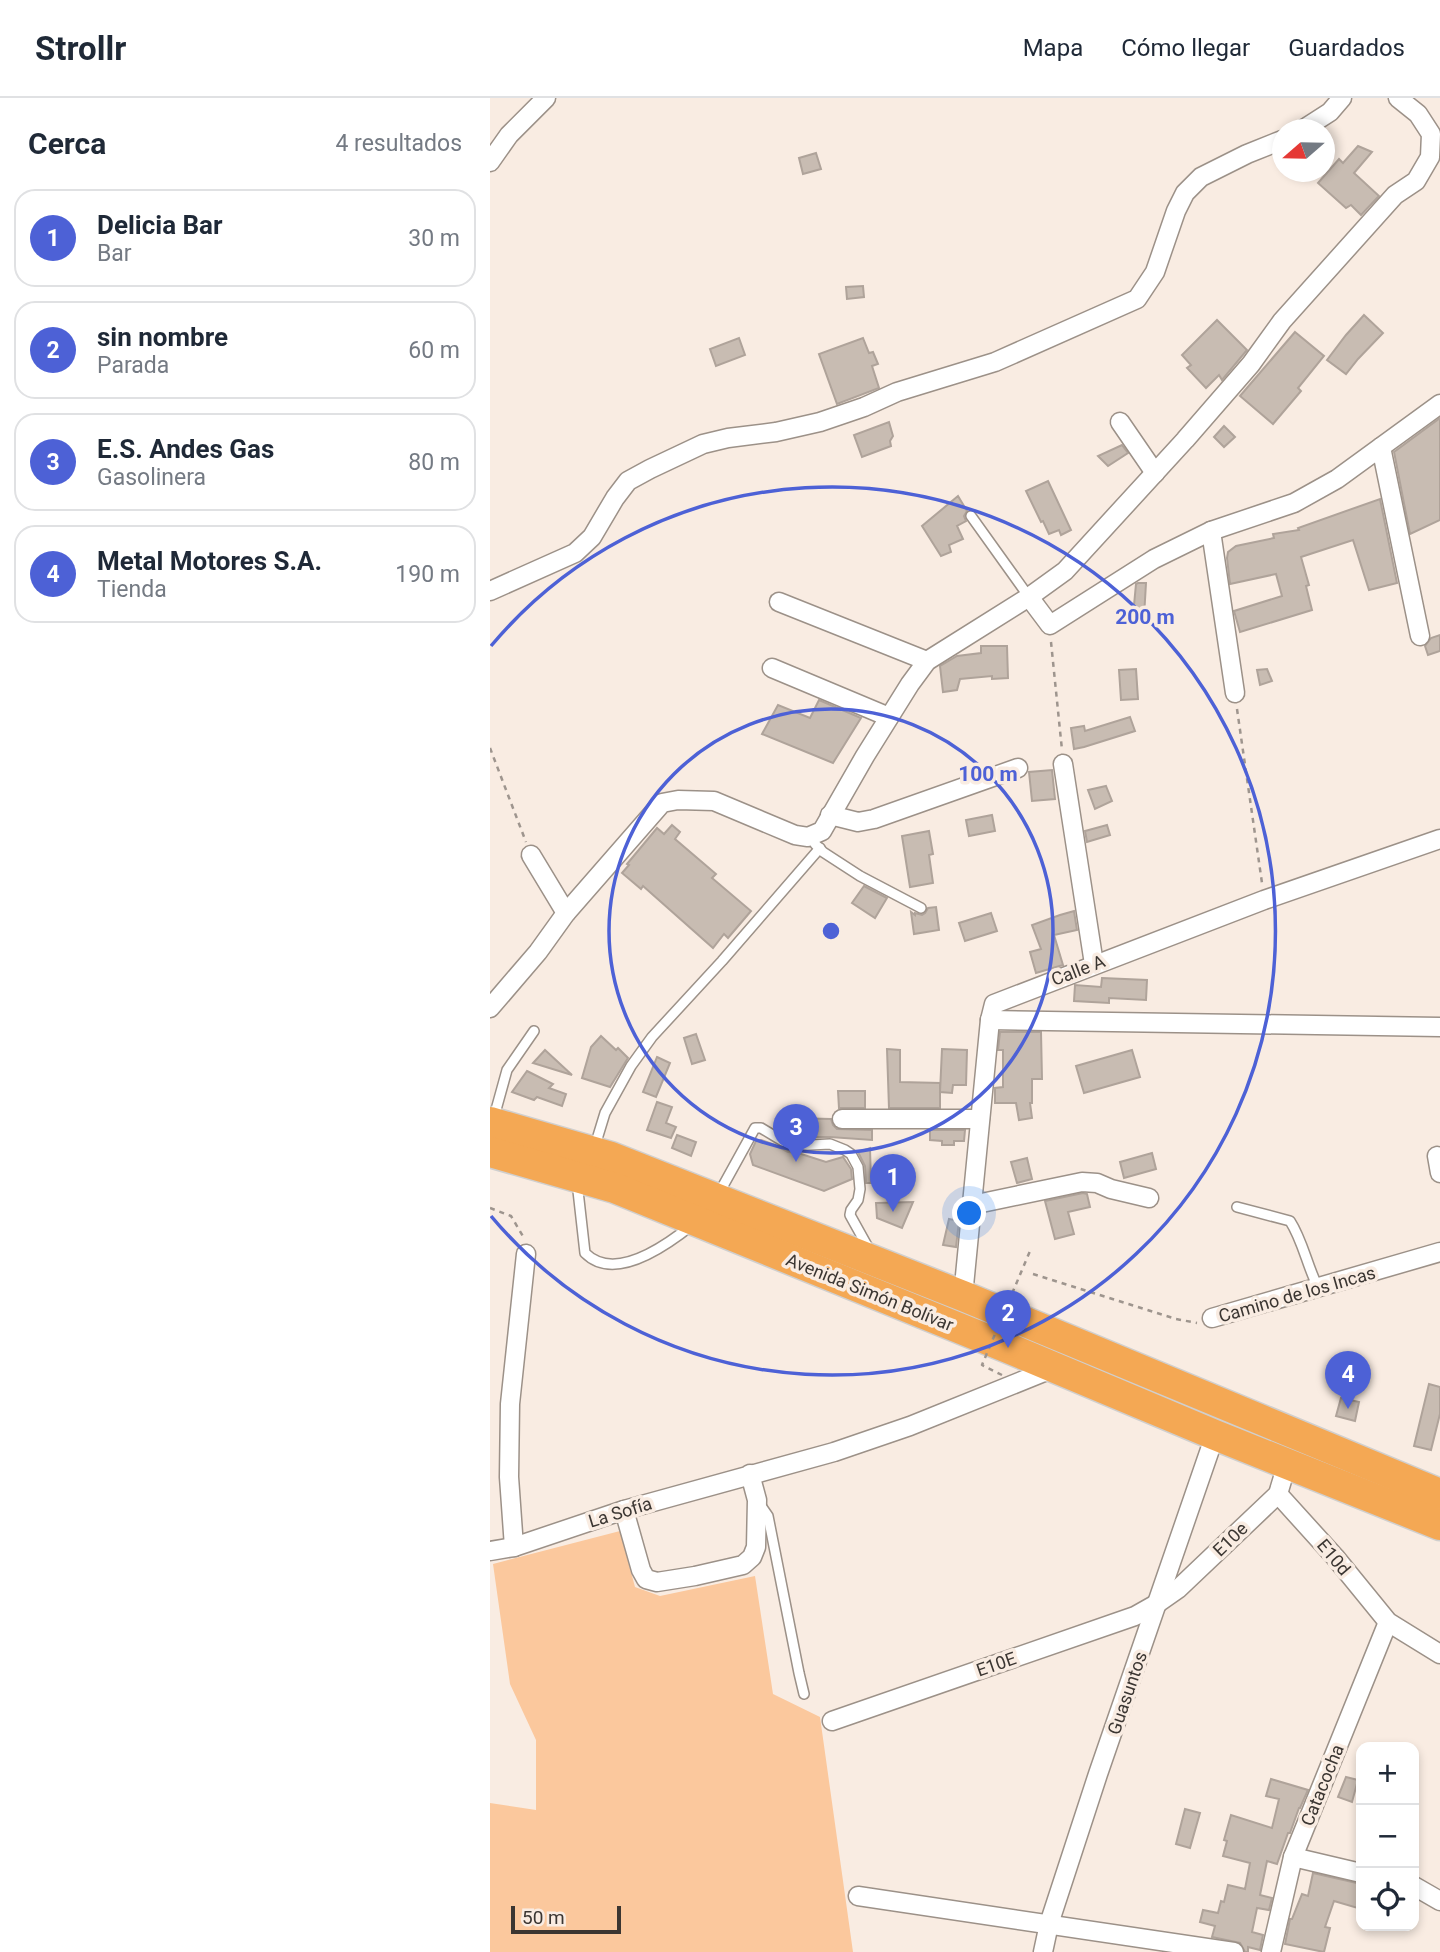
<!DOCTYPE html>
<html lang="es">
<head>
<meta charset="utf-8">
<style>
	body { margin:0; font-family:Roboto,sans-serif; background:#f6f6f7; color:#1f2937 }
	.controls { position:absolute; right:21px; bottom:21px; display:grid; overflow:hidden; border-radius:14px; box-shadow:0 4px 10px #0003 }
	.controls button { width:63px; height:63px; display:grid; place-items:center; padding:0; border:0; border-bottom:2px solid #e0e1e3; background:#fff; color:#1f2937; font:35px sans-serif }
	.compass { position:absolute; left:782px; top:21px; width:63px; height:63px; border-radius:50%; background:#fff; box-shadow:0 4px 10px #0003; rotate:250deg }
	.scale { position:absolute; left:21px; bottom:18px; width:110px; box-sizing:border-box; padding-left:7px; border:4px solid #3b3632; border-top:0; font-size:19px; line-height:24px; white-space:nowrap; color:#3b3632; -webkit-text-stroke:5px #f9ece2; paint-order:stroke }
	.you { position:absolute; left:480px; top:1116px; width:24px; height:24px; margin:-18px; border:5px solid #fff; border-radius:50%; background:#1a73e8; box-shadow:0 0 0 10px #1a73e833 }
	.badge { display:grid; place-items:center; width:46px; height:46px; border-radius:50%; background:#4d61d6; color:#fff; font-size:23px; font-weight:700 }
	.pin { position:absolute; translate:-50% -58px; filter:drop-shadow(0 2px 4px #0008) }
	.pin::after { content:''; position:absolute; top:37px; width:24px; height:21px; background:inherit; clip-path:polygon(0 0,100% 0,50% 100%) }
	.list { margin:0; padding:0; list-style:none }
	h2 { display:flex; justify-content:space-between; align-items:center; height:91px; margin:0; padding:0 28px; font-size:30px }
	h2 small { font-size:23px; font-weight:400; color:#747a83 }
	.list li { display:grid; grid-template-columns:46px 1fr auto; gap:21px; align-items:center; box-sizing:border-box; height:98px; margin:0 14px 14px; padding:0 14px; border:2px solid #e0e1e3; border-radius:21px }
	.list b { display:block; font-size:26px; white-space:nowrap }
	.list p { margin:0; font-size:23px; white-space:nowrap; color:#747a83 }
	.list em { font-size:23px; font-style:normal; color:#747a83 }
	.icon { flex:none; width:38px; height:38px; fill:none; stroke:currentColor; stroke-width:2; stroke-linecap:round; stroke-linejoin:round }
	.map { position:relative; flex:none; width:950px; height:1854px; overflow:hidden }
	header { display:flex; align-items:center; gap:42px; box-sizing:border-box; height:98px; padding:0 35px; background:#fff; border-bottom:2px solid #e0e1e3 }
	header strong { font-size:33px }
	nav { display:flex; gap:38px; margin-inline-start:auto; font-size:24px }
	main { display:flex }
	aside { flex:1; background:#fff }
	.map>svg:first-child { display:block }
	.green { fill:#fbc89d }
	.building { fill:#c8bcb2; stroke:#afa39a; stroke-width:2 }
	.lines { fill:none; stroke-linecap:round; stroke-linejoin:round }
	.service-casing { stroke:#9c9188; stroke-width:12 }
	.minor-casing { stroke:#9c9188; stroke-width:21 }
	.trunk-casing { stroke:#d0cfce; stroke-width:33 }
	.path { stroke:#9e958e; stroke-width:2.5; stroke-dasharray:5 5; stroke-linecap:butt }
	.service { stroke:#fff; stroke-width:9 }
	.minor { stroke:#fff; stroke-width:18 }
	.trunk { stroke:#f4a854; stroke-width:30 }
	.path-bridge { stroke:#9e958e; stroke-width:2.5; stroke-dasharray:5 5; stroke-linecap:butt }
	.ring { fill:none; stroke:#4d61d6; stroke-width:3.5 }
	.labels { text-anchor:middle; dominant-baseline:central; stroke-width:7; stroke-linejoin:round; paint-order:stroke }
	.street-label { font-size:18px; fill:#3b3632; stroke:#f9ece2 }
	.centre { fill:#4d61d6; stroke:#f9ece2; stroke-width:3.5 }
	.ring-label { font-size:21px; text-anchor:middle; font-weight:bold; fill:#4d61d6; stroke:#f9ece2; stroke-width:7; stroke-linejoin:round; paint-order:stroke }
</style>
</head>
<body>
<header>
<strong>Strollr</strong>
<nav><a>Mapa</a><a>Cómo llegar</a><a>Guardados</a></nav>
</header>
<main>
<aside>
<h2>Cerca<small>4 resultados</small></h2>
<ul class="list">
<li><span class="badge">1</span><div><b>Delicia Bar</b><p>Bar</p></div><em>30 m</em></li>
<li><span class="badge">2</span><div><b>sin nombre</b><p>Parada</p></div><em>60 m</em></li>
<li><span class="badge">3</span><div><b>E.S. Andes Gas</b><p>Gasolinera</p></div><em>80 m</em></li>
<li><span class="badge">4</span><div><b>Metal Motores S.A.</b><p>Tienda</p></div><em>190 m</em></li>
</ul>
</aside>
<div class="map">
<svg width="950" height="1854" viewBox="0 0 950 1854">
	<rect width="100%" height="100%" fill="#f9ece2"/>
	<polygon class="green" points="130,1433 145,1489 170,1498 265,1478 283,1596 330,1619 363,1854 0,1854 0,1705 46,1712 46,1642 20,1586 3,1466"/>
	<g class="building">
		<polygon points="868,48 882,54 864,75 889,98 871,117 861,107 856,110 828,85 849,61 853,65"/>
		<polygon points="326,55 331,71 313,76 309,60"/>
		<polygon points="373,188 374,199 357,201 356,189"/>
		<polygon points="874,217 893,235 868,261 856,276 837,262 856,237"/>
		<polygon points="727,222 757,252 732,282 729,277 716,290 697,270 701,267 692,257"/>
		<polygon points="805,234 834,258 808,290 811,293 783,326 750,298"/>
		<polygon points="249,240 255,257 226,268 220,251"/>
		<polygon points="373,240 379,255 383,254 388,266 382,268 389,290 347,306 329,256"/>
		<polygon points="950,320 950,422 920,436 904,354"/>
		<polygon points="399,324 403,338 400,343 401,348 372,359 364,337"/>
		<polygon points="734,328 745,339 734,349 724,339"/>
		<polygon points="632,347 638,355 618,368 608,358"/>
		<polygon points="558,383 581,432 571,437 569,432 559,436 553,423 551,424 536,393"/>
		<polygon points="468,398 477,413 474,418 476,423 467,428 473,441 459,447 461,454 451,458 432,428"/>
		<polygon points="890,401 907,485 879,492 863,442 811,459 819,487 816,488 822,512 750,534 744,513 792,498 786,476 740,486 737,460 738,454 746,448 784,440 783,436 809,432 808,430"/>
		<polygon points="648,485 656,485 654,519 643,518 646,486"/>
		<polygon points="950,537 950,553 938,557 935,548 941,540"/>
		<polygon points="491,548 517,548 518,580 502,581 502,578 470,581 467,592 453,594 450,568 467,558 491,555"/>
		<polygon points="646,571 648,601 631,602 629,572"/>
		<polygon points="777,571 782,583 770,587 767,572"/>
		<polygon points="329,602 371,620 343,665 272,636 288,607 320,620"/>
		<polygon points="640,619 645,633 594,649 584,651 581,630 594,628 595,633"/>
		<polygon points="562,672 565,701 542,703 539,674"/>
		<polygon points="616,688 622,703 605,711 598,692"/>
		<polygon points="502,717 505,733 479,738 476,722"/>
		<polygon points="182,727 190,734 185,741 226,776 222,780 261,813 238,840 234,836 223,850 153,788 151,791 132,775 139,767 137,766 167,730 174,736"/>
		<polygon points="617,727 620,737 597,744 595,733"/>
		<polygon points="439,733 443,756 439,757 443,785 420,789 412,738"/>
		<polygon points="374,788 397,800 385,820 362,805"/>
		<polygon points="446,809 449,832 424,836 421,814 425,817 425,815 432,817 435,815 438,810"/>
		<polygon points="584,813 587,832 564,837 573,867 546,875 540,854 551,851 542,827 570,817"/>
		<polygon points="501,815 507,833 475,843 469,825"/>
		<polygon points="612,880 657,882 656,902 619,900 619,905 584,903 585,887 611,889"/>
		<polygon points="510,934 551,934 552,981 542,981 542,1005 540,1005 542,1020 529,1022 526,1005 505,1005 505,990 513,989 513,952 508,952"/>
		<polygon points="206,936 215,962 202,966 194,940"/>
		<polygon points="111,938 126,952 128,950 138,960 120,989 92,980 101,949"/>
		<polygon points="397,951 410,952 410,984 450,985 450,1010 399,1010"/>
		<polygon points="452,951 477,952 476,987 463,987 462,995 450,994"/>
		<polygon points="55,952 82,977 43,965"/>
		<polygon points="642,952 650,979 594,995 586,968"/>
		<polygon points="167,959 180,965 166,999 153,994"/>
		<polygon points="37,973 63,986 59,990 76,996 72,1008 47,999 44,1002 22,994"/>
		<polygon points="348,993 375,993 375,1010 349,1010"/>
		<polygon points="167,1004 182,1009 176,1025 186,1029 181,1040 157,1032"/>
		<polygon points="300,1020 341,1021 343,1027 347,1031 382,1032 382,1042 340,1039 305,1039"/>
		<polygon points="440,1032 475,1032 474,1043 464,1043 464,1047 452,1047 452,1043 440,1042"/>
		<polygon points="187,1037 206,1044 201,1058 182,1050"/>
		<polygon points="271,1042 285,1047 298,1054 308,1055 336,1064 353,1059 361,1071 362,1081 334,1093 263,1067 260,1056 266,1043"/>
		<polygon points="380,1050 381,1085 376,1085 375,1068 368,1054"/>
		<polygon points="662,1055 666,1071 634,1080 630,1064"/>
		<polygon points="537,1060 542,1081 527,1085 521,1064"/>
		<polygon points="593,1095 597,1096 600,1109 578,1114 584,1136 565,1141 555,1103"/>
		<polygon points="423,1104 412,1130 387,1120 386,1105"/>
		<polygon points="459,1121 469,1123 466,1149 453,1147"/>
		<polygon points="939,1286 950,1289 950,1316 941,1352 924,1348"/>
		<polygon points="851,1300 869,1304 865,1323 846,1318"/>
		<polygon points="856,1679 868,1682 862,1704 848,1699"/>
		<polygon points="781,1681 818,1692 810,1710 809,1710 800,1735 798,1735 787,1766 777,1763 770,1797 782,1800 779,1812 767,1810 762,1834 773,1837 770,1852 758,1849 758,1854 755,1854 750,1845 722,1839 725,1828 710,1824 713,1812 728,1815 731,1803 734,1804 738,1787 755,1791 760,1765 733,1758 737,1743 734,1742 741,1717 782,1730 789,1701 776,1698"/>
		<polygon points="695,1711 710,1715 700,1750 686,1746"/>
		<polygon points="823,1775 871,1786 871,1811 844,1803 835,1829 840,1830 834,1854 795,1846 800,1821 802,1821 812,1796 818,1798"/>
	</g>
	<g class="lines">
		<defs>
			<g id="service">
				<polyline points="481,418 539,499"/>
				<polyline points="325,746 333,754 370,778 431,810"/>
				<polyline points="4,1019 17,972 44,933"/>
				<polyline points="104,1051 115,1015 141,968 162,939 232,863 330,750"/>
				<path d="M87 1084 95 1155C125 1185 177 1147 202 1127"/>
				<polyline points="228,1097 265,1030 271,1030 301,1048 340,1046 355,1052 361,1056 368,1069 370,1091 368,1102 361,1112 360,1117 380,1153"/>
				<path d="M747 1109 800 1123C813 1143 817 1168 828 1189"/>
				<polyline points="269,1405 278,1418 309,1575 314,1596"/>
			</g>
			<g id="minor">
				<polyline points="812,32 840,14 852,0"/>
				<polyline points="0,64 19,37 56,0"/>
				<polyline points="630,324 665,375"/>
				<polyline points="891,349 930,538"/>
				<polyline points="721,433 745,595"/>
				<polyline points="0,493 85,455 102,439 125,400 138,383 160,371 213,346 238,340 286,334 330,324 374,309 407,294 505,264 647,201 665,174 686,113 695,95 711,79 757,56 792,42"/>
				<polyline points="539,499 560,527 664,461 721,433 804,405 847,381 950,306"/>
				<polyline points="289,504 437,563"/>
				<polyline points="282,570 399,619"/>
				<polyline points="573,666 604,866"/>
				<polyline points="340,717 368,724 384,721 528,670"/>
				<polyline points="41,757 76,815"/>
				<polyline points="0,910 48,854 76,815 172,705 188,702 224,703 305,737 318,739 332,733 375,658 420,586 437,563 539,499 575,473 695,342 761,266 792,223 905,97 926,83 940,59 941,36 928,16 908,0"/>
				<polyline points="500,922 950,929"/>
				<polyline points="352,1021 490,1021"/>
				<polyline points="947,1058 950,1075"/>
				<polyline points="482,1107 592,1084 607,1085 621,1091 659,1100"/>
				<polyline points="473,1198 500,922 504,906 774,802 950,741"/>
				<polyline points="722,1220 950,1154"/>
				<polyline points="788,1396 845,1459 898,1524 950,1556"/>
				<polyline points="134,1412 151,1472 156,1481 167,1484 205,1478 253,1467 262,1459 266,1449 267,1402 260,1376"/>
				<polyline points="24,1449 19,1379 20,1306 36,1156"/>
				<polyline points="0,1453 24,1449 134,1412 344,1354 420,1328 564,1270"/>
				<polyline points="342,1623 645,1518 668,1505 688,1491 788,1396 797,1366"/>
				<polyline points="803,1759 871,1775"/>
				<polyline points="924,1788 950,1803"/>
				<polyline points="368,1798 744,1854"/>
				<polyline points="553,1854 559,1826 608,1676 725,1337"/>
				<polyline points="781,1854 803,1759 898,1524"/>
			</g>
			<g id="trunk">
				<polyline points="0,1024 121,1059 473,1198 950,1396"/>
				<polyline points="0,1054 125,1090 518,1250 725,1337 950,1427"/>
			</g>
		</defs>
		<use href="#service" class="service-casing"/>
		<use href="#minor" class="minor-casing"/>
		<use href="#trunk" class="trunk-casing"/>
		<g class="path">
			<polyline points="561,544 572,652"/>
			<polyline points="747,611 772,785"/>
			<polyline points="0,650 36,744"/>
			<polyline points="0,1110 21,1118 34,1140"/>
			<polyline points="543,1176 686,1221 707,1225"/>
		</g>
		<use href="#service" class="service"/>
		<use href="#minor" class="minor"/>
		<use href="#trunk" class="trunk"/>
		<polyline class="path-bridge" points="512,1277 492,1267 540,1153"/>
	</g>
	<g class="ring">
		<circle cx="341" cy="833" r="222"/>
		<path d="M1 548A444 444 0 1 1 1 1118"/>
	</g>
	<g class="labels">
		<g class="street-label">
			<text transform="translate(588 872) rotate(-21)">Calle A</text>
			<text transform="translate(380 1194) rotate(22)">Avenida Simón Bolívar</text>
			<text transform="translate(807 1196) rotate(-16)">Camino de los Incas</text>
			<text transform="translate(130 1414) rotate(-17)">La Sofía</text>
			<text transform="translate(740 1441) rotate(-44)">E10e</text>
			<text transform="translate(844 1459) rotate(50)">E10d</text>
			<text transform="translate(506 1566) rotate(-19)">E10E</text>
			<text transform="translate(637 1595) rotate(-71)">Guasuntos</text>
			<text transform="translate(832 1687) rotate(-68)">Catacocha</text>
		</g>
	</g>
	<circle cx="341" cy="833" r="10" class="centre"/>
	<g class="ring-label">
		<text x="655" y="526">200 m</text>
		<text x="498" y="683">100 m</text>
	</g>
</svg>
<div class="controls">
<button>+</button>
<button>−</button>
<button><svg class="icon" aria-label="locate" viewBox="0 0 24 24"><circle cx="12" cy="12" r="6"/><path d="M12 2v4M12 18v4M2 12h4M18 12h4"/></svg></button>
</div>
<svg class="compass" viewBox="-18 -18 36 36"><path d="M0-13l5 13h-10z" fill="#e53935"/><path d="M0 13l5-13h-10z" fill="#747a83"/></svg>
<div class="scale">50 m</div>
<div class="you"></div>
<div class="pin badge" style="left:403px;top:1114px">1</div>
<div class="pin badge" style="left:518px;top:1250px">2</div>
<div class="pin badge" style="left:306px;top:1064px">3</div>
<div class="pin badge" style="left:858px;top:1311px">4</div>
</div>
</main>
</body>
</html>
